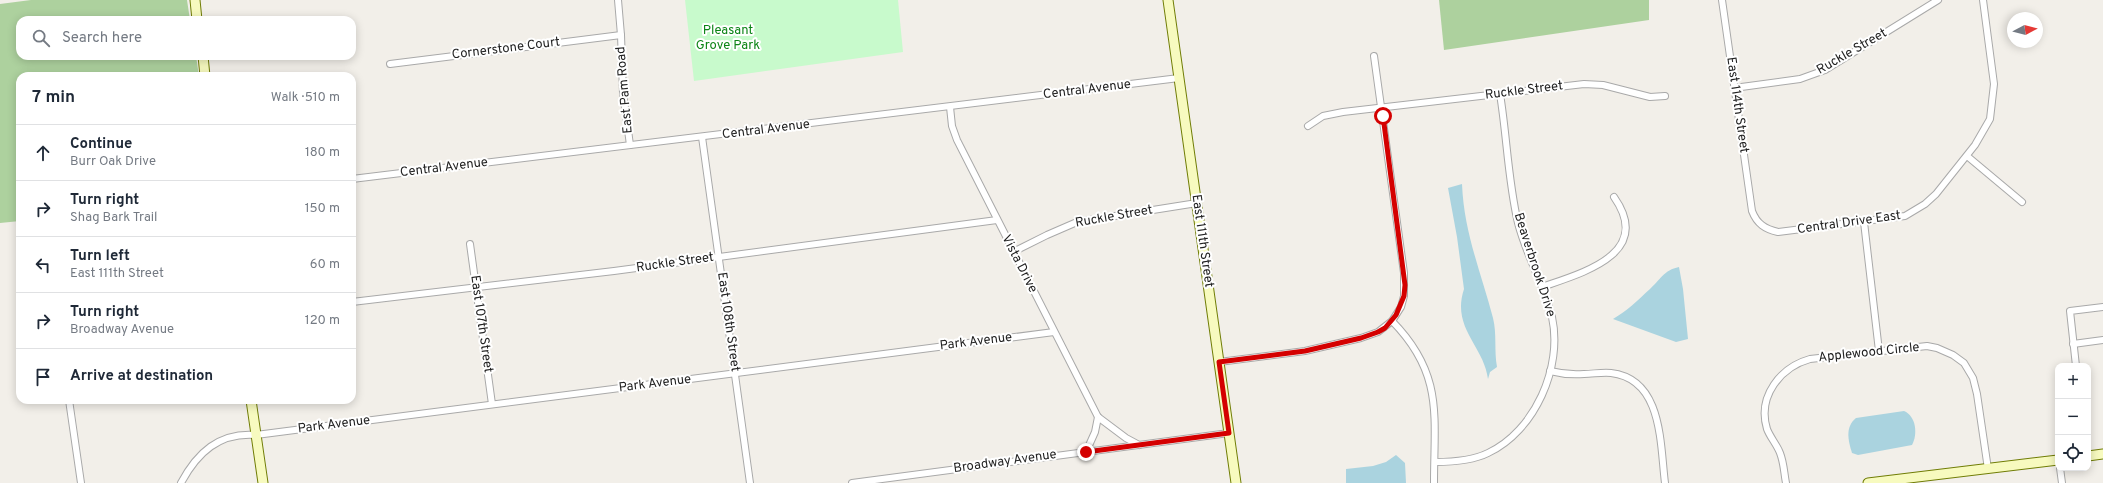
<!DOCTYPE html>
<html lang="en">
<head>
<meta charset="utf-8">
<style>
	body { margin:0; font-family:Overpass,sans-serif; background:#f6f6f7; color:#1f2937 }
	.controls { position:absolute; right:12px; bottom:12px; display:grid; overflow:hidden; border-radius:8px; box-shadow:0 2px 10px #0003 }
	.controls button { width:36px; height:36px; display:grid; place-items:center; padding:0; border:0; border-bottom:1px solid #e0e1e3; background:#fff; color:#1f2937; font:20px sans-serif }
	.compass { position:absolute; left:2007px; top:12px; width:36px; height:36px; border-radius:50%; background:#fff; box-shadow:0 2px 10px #0003; rotate:83deg }
	.stop { position:absolute; width:12px; height:12px; margin:-9px; border:3px solid #d40000; border-radius:50%; background:#fff }
	.stop.end { background:#d40000; border-color:#fff; box-shadow:0 1px 4px #0008 }
	.list { margin:0; padding:0; list-style:none }
	h2 { display:flex; justify-content:space-between; align-items:center; height:52px; margin:0; padding:0 16px; font-size:17px }
	h2 small { font-size:13px; font-weight:400; color:#747a83 }
	.list li { display:grid; grid-template-columns:26px 1fr auto; gap:12px; align-items:center; box-sizing:border-box; height:56px; padding:0 16px; border-top:1px solid #e0e1e3 }
	.list b { display:block; font-size:15px; white-space:nowrap }
	.list p { margin:0; font-size:13px; white-space:nowrap; color:#747a83 }
	.list em { font-size:13px; font-style:normal; color:#747a83 }
	.icon { flex:none; width:22px; height:22px; fill:none; stroke:currentColor; stroke-width:2; stroke-linecap:round; stroke-linejoin:round }
	.map { position:relative; flex:none; width:2103px; height:483px; overflow:hidden }
	.search { position:absolute; background:#fff; box-shadow:0 2px 10px #0003; left:16px; top:16px; width:340px; height:44px; display:flex; align-items:center; gap:10px; box-sizing:border-box; padding:0 14px; border-radius:12px; color:#747a83; font-size:15px }
	.panel { position:absolute; background:#fff; box-shadow:0 2px 10px #0003; left:16px; top:72px; width:340px; height:332px; border-radius:12px }
	.map>svg:first-child { display:block }
	.forest { fill:#add19e }
	.park { fill:#c8facc }
	.water { fill:#aad3df }
	.lines { fill:none; stroke-linecap:round; stroke-linejoin:round }
	.street-casing { stroke:#a9a9a9; stroke-width:8 }
	.secondary-casing { stroke:#707d05; stroke-width:11 }
	.street { stroke:#fff; stroke-width:6 }
	.secondary { stroke:#f7fabf; stroke-width:9 }
	.route { stroke:#d40000; stroke-width:5 }
	.labels { text-anchor:middle; dominant-baseline:central; stroke-width:4; stroke-linejoin:round; paint-order:stroke }
	.park-label { font-size:13px; fill:#0c8416; stroke:#fff }
	.street-label { font-size:13px; fill:#222; stroke:#fff }
</style>
</head>
<body>
<div class="map">
<svg width="2103" height="483" viewBox="0 0 2103 483">
	<rect width="100%" height="100%" fill="#f2efe9"/>
	<g class="forest">
		<polygon points="31,0 187,0 190,20 20,20 20,56 196,56 199,76 20,76 20,221 0,223 0,4"/>
		<polygon points="1439,0 1649,0 1649,20 1444,50"/>
	</g>
	<polygon class="park" points="685,0 898,0 903,52 694,81"/>
	<g class="water">
		<path d="M1462 184C1464 233 1481 272 1493 318 1497 334 1494 350 1497 367L1490 372 1488 379C1484 346 1451 328 1464 289L1457 237 1448 188Z"/>
		<path d="M1679 267 1683 289 1688 339 1676 342 1613 319C1627 311 1638 300 1650 289 1660 280 1664 270 1679 267Z"/>
		<path d="M1904 411C1916 416 1918 434 1912 445L1858 455 1852 453C1848 440 1845 427 1856 418Z"/>
		<polygon points="1396,455 1405,463 1406,483 1346,483 1346,469 1373,466 1386,462"/>
	</g>
	<g class="lines">
		<defs>
			<g id="street">
				<polyline points="618,0 621,35 623,93 630,145"/>
				<path d="M1722 0 1752 211C1757 224 1765 229 1778 232L1905 216 1925 204 1936 194 1975 145 1990 119 1994 84 1983 0"/>
				<polyline points="390,64 621,35"/>
				<polyline points="1734,88 1800,79 1825,70 1938,0"/>
				<polyline points="950,107 952,126 957,140 1098,417 1126,438 1139,445"/>
				<polyline points="1308,126 1323,116 1343,112 1584,84 1603,85 1650,97 1665,96"/>
				<polyline points="702,137 750,483"/>
				<polyline points="1967,156 2022,202"/>
				<polyline points="352,179 1179,78"/>
				<polyline points="1864,222 1879,351"/>
				<polyline points="470,244 492,404"/>
				<polyline points="1013,252 1047,235 1077,222 1197,203"/>
				<path d="M1542 287C1582 273 1654 254 1614 197"/>
				<polyline points="352,302 614,271 997,220"/>
				<path d="M1392 321C1444 374 1434 416 1434 483"/>
				<polyline points="2073,344 2103,340"/>
				<polyline points="1219,362 1305,351 1361,338 1378,332 1392,321 1401,307 1404,296 1404,273 1374,56"/>
				<polyline points="2076,366 2070,311 2103,307"/>
				<path d="M1550 371C1562 374 1572 375 1584 374 1593 374 1602 372 1611 373 1663 379 1660 444 1665 483"/>
				<polyline points="69,400 81,483"/>
				<polyline points="1086,452 1095,432 1098,417"/>
				<path d="M1435 462C1453 462 1472 461 1488 453 1535 431 1563 367 1552 317 1544 285 1526 255 1518 223 1508 181 1507 137 1500 94"/>
				<polyline points="2060,468 2062,483"/>
				<path d="M181 483C197 453 219 432 256 435L1054 332"/>
				<polyline points="852,483 1229,433"/>
				<path d="M1786 483C1784 473 1784 463 1780 453 1777 445 1770 437 1767 429 1757 396 1781 367 1810 359L1927 346 1937 348 1953 355 1964 363 1973 378 1977 394 1988 469"/>
			</g>
			<g id="secondary">
				<polyline points="195,0 197,20"/>
				<polyline points="1168,0 1236,483"/>
				<polyline points="203,56 205,76"/>
				<polyline points="251,400 263,483"/>
				<polyline points="2088,456 2103,454"/>
				<polyline points="1868,483 2058,460"/>
			</g>
		</defs>
		<use href="#street" class="street-casing"/>
		<use href="#secondary" class="secondary-casing"/>
		<use href="#street" class="street"/>
		<use href="#secondary" class="secondary"/>
	</g>
	<g class="lines">
		<polyline class="route" points="1086,452 1229,433 1219,362 1305,351 1361,338 1378,332 1385,328 1396,315 1404,296 1405,285 1383,116"/>
	</g>
	<g class="labels">
		<g class="park-label">
			<text x="728" y="31">Pleasant<tspan x="728" dy="15">Grove Park</tspan></text>
		</g>
		<g class="street-label">
			<text transform="translate(506 49) rotate(-7)">Cornerstone Court</text>
			<text transform="translate(1852 52) rotate(-30)">Ruckle Street</text>
			<text transform="translate(625 90) rotate(-95)">East Pam Road</text>
			<text transform="translate(1087 90) rotate(-7)">Central Avenue</text>
			<text transform="translate(1524 91) rotate(-7)">Ruckle Street</text>
			<text transform="translate(1737 105) rotate(82)">East 114th Street</text>
			<text transform="translate(766 130) rotate(-7)">Central Avenue</text>
			<text transform="translate(444 168) rotate(-7)">Central Avenue</text>
			<text transform="translate(1114 217) rotate(-10)">Ruckle Street</text>
			<text transform="translate(1849 223) rotate(-8)">Central Drive East</text>
			<text transform="translate(1202 241) rotate(82)">East 111th Street</text>
			<text transform="translate(675 263) rotate(-8)">Ruckle Street</text>
			<text transform="translate(1019 264) rotate(63)">Vista Drive</text>
			<text transform="translate(1534 265) rotate(72)">Beaverbrook Drive</text>
			<text transform="translate(728 322) rotate(82)">East 108th Street</text>
			<text transform="translate(481 324) rotate(82)">East 107th Street</text>
			<text transform="translate(976 342) rotate(-7)">Park Avenue</text>
			<text transform="translate(1869 353) rotate(-6)">Applewood Circle</text>
			<text transform="translate(655 384) rotate(-7)">Park Avenue</text>
			<text transform="translate(334 425) rotate(-7)">Park Avenue</text>
			<text transform="translate(1005 462) rotate(-8)">Broadway Avenue</text>
		</g>
	</g>
</svg>
<div class="controls">
<button>+</button>
<button>−</button>
<button><svg class="icon" aria-label="locate" viewBox="0 0 24 24"><circle cx="12" cy="12" r="6"/><path d="M12 2v4M12 18v4M2 12h4M18 12h4"/></svg></button>
</div>
<svg class="compass" viewBox="-18 -18 36 36"><path d="M0-13l5 13h-10z" fill="#e53935"/><path d="M0 13l5-13h-10z" fill="#747a83"/></svg>
<div class="stop" style="left:1383px;top:116px"></div>
<div class="stop end" style="left:1086px;top:452px"></div>
<div class="search"><svg class="icon" aria-label="search" viewBox="0 0 24 24"><circle cx="10" cy="10" r="6"/><path d="M15 15l6 6"/></svg>Search here</div>
<section class="panel">
<h2>7 min<small>Walk · 510 m</small></h2>
<ul class="list">
<li><svg class="icon" aria-label="ahead" viewBox="0 0 24 24"><path d="M12 20V5M6 11l6-6 6 6"/></svg><div><b>Continue</b><p>Burr Oak Drive</p></div><em>180 m</em></li>
<li><svg class="icon" aria-label="right" viewBox="0 0 24 24"><path d="M7 20v-9h11M14 6l5 5-5 5"/></svg><div><b>Turn right</b><p>Shag Bark Trail</p></div><em>150 m</em></li>
<li><svg class="icon" aria-label="left" viewBox="0 0 24 24"><path d="M17 20v-9H6M10 6l-5 5 5 5"/></svg><div><b>Turn left</b><p>East 111th Street</p></div><em>60 m</em></li>
<li><svg class="icon" aria-label="right" viewBox="0 0 24 24"><path d="M7 20v-9h11M14 6l5 5-5 5"/></svg><div><b>Turn right</b><p>Broadway Avenue</p></div><em>120 m</em></li>
<li><svg class="icon" aria-label="arrive" viewBox="0 0 24 24"><path d="M6 21V4h12l-3 4 3 4H6"/></svg><div><b>Arrive at destination</b></div></li>
</ul>
</section>
</div>
</body>
</html>
